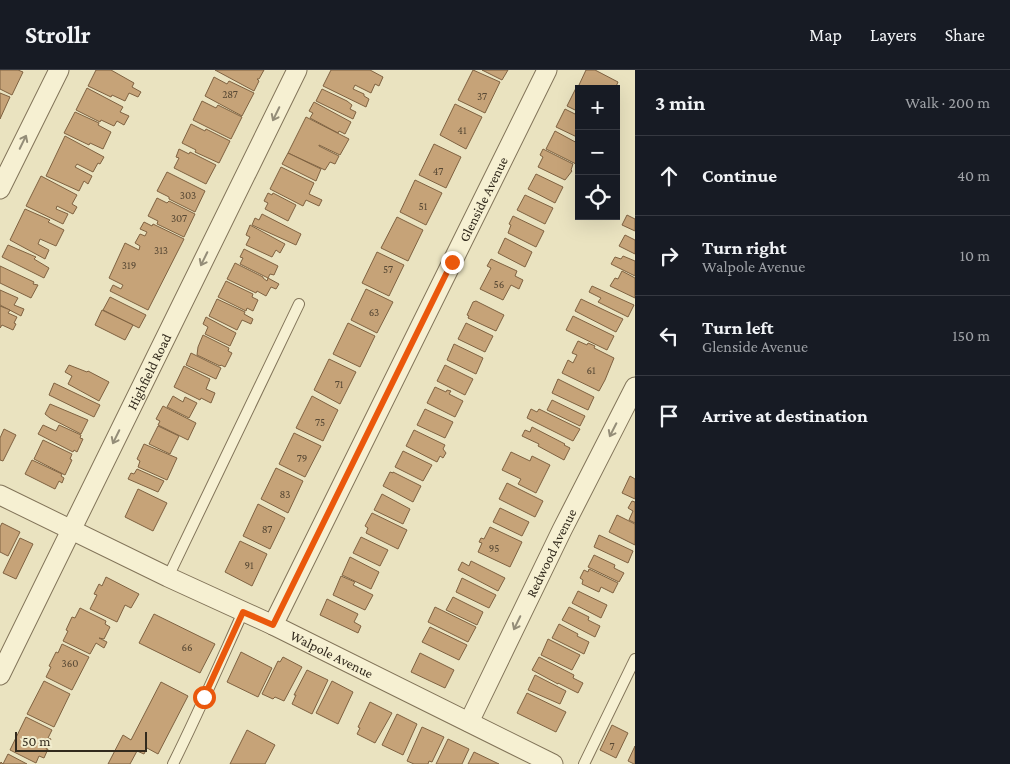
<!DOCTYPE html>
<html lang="en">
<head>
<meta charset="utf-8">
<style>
	body { margin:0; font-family:"Crimson Pro",serif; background:#20242c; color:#f1f3f6 }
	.controls { position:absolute; right:15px; top:15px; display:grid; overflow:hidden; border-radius:0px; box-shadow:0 5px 20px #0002 }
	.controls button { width:45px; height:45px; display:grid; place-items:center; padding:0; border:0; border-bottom:1px solid #363941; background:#171b24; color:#f1f3f6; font:25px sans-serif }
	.scale { position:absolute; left:15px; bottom:12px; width:132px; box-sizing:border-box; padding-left:5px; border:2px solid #322a1d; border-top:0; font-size:14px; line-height:18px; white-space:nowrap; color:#322a1d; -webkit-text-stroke:4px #f2edce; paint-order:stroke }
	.stop { position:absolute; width:15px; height:15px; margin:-11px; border:4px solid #ea580c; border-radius:50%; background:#fff }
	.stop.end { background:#ea580c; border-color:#fff; box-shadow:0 1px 5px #0008 }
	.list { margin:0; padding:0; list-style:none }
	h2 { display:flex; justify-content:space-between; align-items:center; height:65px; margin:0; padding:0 20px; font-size:21px }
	h2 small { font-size:16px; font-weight:400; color:#9ea1a6 }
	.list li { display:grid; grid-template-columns:32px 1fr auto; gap:15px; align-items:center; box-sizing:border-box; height:80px; padding:0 20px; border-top:1px solid #363941 }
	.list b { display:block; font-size:19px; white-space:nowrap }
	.list p { margin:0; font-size:16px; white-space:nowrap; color:#9ea1a6 }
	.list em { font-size:16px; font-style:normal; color:#9ea1a6 }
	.icon { flex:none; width:28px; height:28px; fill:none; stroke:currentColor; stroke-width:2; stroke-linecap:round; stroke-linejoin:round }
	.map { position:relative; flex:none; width:635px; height:694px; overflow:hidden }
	header { display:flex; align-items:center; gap:30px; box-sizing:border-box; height:70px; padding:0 25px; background:#171b24; border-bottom:1px solid #363941 }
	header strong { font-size:24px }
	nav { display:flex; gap:28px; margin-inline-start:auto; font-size:18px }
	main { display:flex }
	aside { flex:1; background:#171b24 }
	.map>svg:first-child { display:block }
	.building { fill:#c6a378; stroke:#7f6241 }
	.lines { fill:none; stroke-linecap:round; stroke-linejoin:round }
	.lane-casing { stroke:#827459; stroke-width:12 }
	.street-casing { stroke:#827459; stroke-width:21 }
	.lane { stroke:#f6f0d2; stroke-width:10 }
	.street { stroke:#f6f0d2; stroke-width:19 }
	.oneway { stroke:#948d78 }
	.route { stroke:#ea580c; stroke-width:6 }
	.labels { text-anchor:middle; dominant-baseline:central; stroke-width:4.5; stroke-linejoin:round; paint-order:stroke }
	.number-label { font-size:11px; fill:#574834 }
	.street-label { font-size:14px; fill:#322a1d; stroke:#f2edce }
</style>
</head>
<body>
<header>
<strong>Strollr</strong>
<nav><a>Map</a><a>Layers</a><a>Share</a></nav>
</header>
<main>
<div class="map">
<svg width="635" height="694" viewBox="0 0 635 694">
	<rect width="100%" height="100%" fill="#eae3c0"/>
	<g class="building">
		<polygon points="0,0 18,0 23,2 12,25 0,19"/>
		<polygon points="96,0 111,0 134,13 132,17 141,22 138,27 129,23 125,31 112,25 111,27 88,16"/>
		<polygon points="215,0 264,0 259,9 257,9 259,11 254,21"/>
		<polygon points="331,0 370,0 383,7 379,16 375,14 371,23 355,15 353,19 364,24 364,26 369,29 366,37 323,16"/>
		<polygon points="473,0 500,12 485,43 458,30"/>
		<polygon points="482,0 508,0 502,10"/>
		<polygon points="586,0 595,0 618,12 615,19 588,19 579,15"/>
		<polygon points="214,7 227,14 229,11 254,23 242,46 205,26"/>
		<polygon points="87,18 123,37 120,42 129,46 124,55 117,51 114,56 101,50 100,52 76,40"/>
		<polygon points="576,18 579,19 579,42 567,36"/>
		<polygon points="322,19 347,31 352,35 350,39 356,42 353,49 316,31"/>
		<polygon points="0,23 10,27 0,49"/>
		<polygon points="202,31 216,38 218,35 242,47 231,69 193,50"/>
		<polygon points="314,32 351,52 345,64 339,61 338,63 310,48 313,43 309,41"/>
		<polygon points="455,34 482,47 466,79 440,65"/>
		<polygon points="565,39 579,46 579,68 556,57"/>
		<polygon points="75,42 99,53 98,55 111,62 103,79 90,73 89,75 64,63"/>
		<polygon points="306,47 349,69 340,85 319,75 319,76 339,86 335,94 330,92 325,100 288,83"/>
		<polygon points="191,54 205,61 206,59 230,71 219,93 195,82 196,80 182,73"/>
		<polygon points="555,61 579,74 579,88 576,94 546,79"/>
		<polygon points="65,66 104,87 100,94 98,93 93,102 77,94 75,97 92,106 88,114 84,111 79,121 46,106"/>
		<polygon points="434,74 461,87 446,118 419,105"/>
		<polygon points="179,79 189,84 190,82 216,95 206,114 174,98 179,88 176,87"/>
		<polygon points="543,79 573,94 571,100 572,101 565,110 538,97 543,87 540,85"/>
		<polygon points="288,83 321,99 316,111 282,94"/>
		<polygon points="281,97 314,113 309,124 322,130 319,136 306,130 303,136 270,119"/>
		<polygon points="167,102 205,121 195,142 169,129 169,127 157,121"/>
		<polygon points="536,104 563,117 555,133 528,119"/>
		<polygon points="41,106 77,125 72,134 77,137 73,144 57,136 56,139 68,144 63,154 26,136"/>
		<polygon points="415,110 442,123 426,155 400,142"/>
		<polygon points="268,123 272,125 273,123 296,135 288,151 265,139 268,133 264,131"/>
		<polygon points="525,125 553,138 545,154 517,140"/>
		<polygon points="157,128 167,133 169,131 195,144 184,167 157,154 158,151 148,146"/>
		<polygon points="25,139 50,150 48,152 64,160 56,176 40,169 38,174 49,180 45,189 10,170"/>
		<polygon points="262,144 301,164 296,175 252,155 255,148 259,150"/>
		<polygon points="627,145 635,149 635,161 622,155"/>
		<polygon points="513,146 544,161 536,177 508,163 511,155 509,154"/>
		<polygon points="397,147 423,160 408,191 381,178"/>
		<polygon points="144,152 152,156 153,154 184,169 148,240 110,221 113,215 121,219 123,215 109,208 125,173 139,180 140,176 135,173 140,164 145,166 147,162 140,159"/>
		<polygon points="250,155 285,174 280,183 276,180 272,187 246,175 250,167 246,165"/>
		<polygon points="625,165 635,170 635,184 619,176"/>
		<polygon points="505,168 532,182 525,197 498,183"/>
		<polygon points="8,175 36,187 34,189 49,198 44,208 2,187"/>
		<polygon points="244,179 278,196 274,205 270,204 268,208 240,194 243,188 240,187"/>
		<polygon points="377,182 404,195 389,226 362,213"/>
		<polygon points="623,186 635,191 635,206 611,194 615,187 621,189"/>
		<polygon points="491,189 517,201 515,206 523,210 519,219 511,215 503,230 480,219 491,198 487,196"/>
		<polygon points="235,193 263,207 263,208 267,211 268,208 279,214 276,219 271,217 266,226 257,221 256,223 227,209"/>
		<polygon points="0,196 34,212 33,214 38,215 31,228 0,213"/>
		<polygon points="622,201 635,208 635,228 610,216 615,208 618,209"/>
		<polygon points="226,211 253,224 252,227 258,230 253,241 247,238 246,241 218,227"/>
		<polygon points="592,216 634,235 628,247 598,232 601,228 589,222"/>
		<polygon points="366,219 393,232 377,263 351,250"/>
		<polygon points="0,220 18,228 14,235 24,239 21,246 0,235"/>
		<polygon points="110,227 146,245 139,258 103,240"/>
		<polygon points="217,229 245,242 244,244 253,249 251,254 242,250 237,260 209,246"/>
		<polygon points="581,229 623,249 616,262 575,241"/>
		<polygon points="476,231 504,245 496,261 468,248 469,246 467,245 473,232"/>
		<polygon points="0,236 10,240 8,243 17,247 14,253 16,254 13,260 2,255 0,258"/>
		<polygon points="102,240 133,255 125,270 95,255"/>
		<polygon points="573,246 614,266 607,280 566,260"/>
		<polygon points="206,247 236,263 230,276 205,264 208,257 203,254"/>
		<polygon points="348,253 375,266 360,297 333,284"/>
		<polygon points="466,253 493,266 485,282 458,269"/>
		<polygon points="203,265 229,278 228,281 232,283 225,297 221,295 220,296 197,285 198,277"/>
		<polygon points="578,271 587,275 588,273 595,276 594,278 614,288 605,310 599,321 562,303 568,290 573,293 577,285 572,283"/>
		<polygon points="454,274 483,288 476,304 447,290"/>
		<polygon points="191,283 221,298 216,309 186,295"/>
		<polygon points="329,289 356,302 340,334 314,320"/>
		<polygon points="69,295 87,302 88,301 109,312 99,331 68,314 72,306 65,302"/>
		<polygon points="445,295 473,309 465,325 437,311"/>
		<polygon points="184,296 210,309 206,319 215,323 211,333 201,328 200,330 174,317"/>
		<polygon points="558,309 594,327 588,340 552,323"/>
		<polygon points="54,313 100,335 94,347 49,325"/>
		<polygon points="435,317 446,322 447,320 451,321 449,324 463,331 455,347 427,333"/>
		<polygon points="173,326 183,332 185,327 197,333 189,348 167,337"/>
		<polygon points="312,326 338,340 323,371 296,358"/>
		<polygon points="552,330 585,346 580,356 547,340"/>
		<polygon points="50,334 88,350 81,364 50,348 45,344"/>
		<polygon points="163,336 196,353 188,370 158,355 160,351 156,349"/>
		<polygon points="425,339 453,352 445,368 417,355"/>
		<polygon points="531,339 537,342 539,339 580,359 573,371 527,348"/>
		<polygon points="43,355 56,361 59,355 81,365 80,368 83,369 77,382 74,380 73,382 38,364"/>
		<polygon points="158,356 179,366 170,384 149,374"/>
		<polygon points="532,357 565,374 564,375 570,378 564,390 538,376 539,374 522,366 525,360 530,362"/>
		<polygon points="4,359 16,365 3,391 0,390 0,368"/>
		<polygon points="414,360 445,375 443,379 446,383 443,388 440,386 437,392 406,376"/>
		<polygon points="294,363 321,376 305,407 279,394"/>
		<polygon points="43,370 72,384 70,389 72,390 65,405 34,389"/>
		<polygon points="144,374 177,388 167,410 138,397 140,391 137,389"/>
		<polygon points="403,381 432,395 423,411 395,397"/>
		<polygon points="511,382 530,391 532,386 550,395 536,423 518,414 521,409 502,400"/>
		<polygon points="32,390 62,404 61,406 64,408 62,413 59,411 55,419 25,404"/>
		<polygon points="276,398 303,411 288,443 261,429"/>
		<polygon points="137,399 164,411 158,422 128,409 131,403 134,404"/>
		<polygon points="390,402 393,403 393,402 421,416 413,432 383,416"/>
		<polygon points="630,406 635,409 635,429 622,423"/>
		<polygon points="507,413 543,431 535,447 499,429"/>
		<polygon points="138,419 167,433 153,461 125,447"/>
		<polygon points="382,424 410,439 403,454 374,440"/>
		<polygon points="632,431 635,432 635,453 629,450 633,441 628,438"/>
		<polygon points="258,434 285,448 270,479 243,466"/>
		<polygon points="500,438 529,452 522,466 493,452"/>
		<polygon points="372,443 407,460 398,479 366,463 368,458 365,456"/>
		<polygon points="617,445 635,454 635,475 609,462"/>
		<polygon points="2,453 20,462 8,486 0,482 0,457"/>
		<polygon points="490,457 522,472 510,497 478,482 482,473 479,472 481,468 484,469"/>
		<polygon points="599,465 633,481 628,493 594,477"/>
		<polygon points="361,467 388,480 380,496 353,483"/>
		<polygon points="20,468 33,474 16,509 3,503"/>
		<polygon points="240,471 267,484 252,516 225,502"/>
		<polygon points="594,485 615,495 614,498 624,503 619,512 588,497"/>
		<polygon points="350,487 379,502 371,519 342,505"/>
		<polygon points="471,491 505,508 498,521 458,500 462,492 469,496"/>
		<polygon points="589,499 618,513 613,523 601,517 599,522 582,514 583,510 580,508 584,500 588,502"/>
		<polygon points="341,506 355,512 353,515 373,525 365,540 333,525"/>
		<polygon points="106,507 139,524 131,538 125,535 117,552 90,539 97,525 94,524 99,514 102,516"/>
		<polygon points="462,508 496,525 489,538 456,522"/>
		<polygon points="578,521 607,535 601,548 572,533"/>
		<polygon points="453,527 483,542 477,555 446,540"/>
		<polygon points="327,529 358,544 354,552 361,556 358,563 320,545"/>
		<polygon points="435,537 476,557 468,572 428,552"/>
		<polygon points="569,537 589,547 588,550 600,556 595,567 562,550"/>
		<polygon points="80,538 106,551 105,554 110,557 104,569 99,568 107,572 104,578 96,573 90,584 63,571 68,561 66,560 72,547 75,548"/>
		<polygon points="154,544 215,574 200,603 139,573"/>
		<polygon points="559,554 578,564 577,566 589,572 584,584 552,568"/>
		<polygon points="430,557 467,575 459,590 422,572"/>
		<polygon points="548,569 580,585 572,600 541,585"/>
		<polygon points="62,574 89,587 72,620 46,607 51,597 49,596 56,582 58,583"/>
		<polygon points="241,582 272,598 258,627 227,612"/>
		<polygon points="420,583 454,600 445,618 411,602"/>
		<polygon points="283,587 302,597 284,631 275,627 273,629 262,624 278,591 280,592"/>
		<polygon points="539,587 574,605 573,608 583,613 578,623 558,613 558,614 532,600"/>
		<polygon points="307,600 328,610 312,644 292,634 296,625 294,625"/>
		<polygon points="535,605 566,621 560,634 528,620"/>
		<polygon points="44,611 70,624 54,657 27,644"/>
		<polygon points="332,611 353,622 338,654 316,643"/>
		<polygon points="161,612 188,626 158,684 147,678 144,684 137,681 130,694 108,694 123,665 131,670"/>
		<polygon points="527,623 566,642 556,662 517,643"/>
		<polygon points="370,632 392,643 375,673 357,664 360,658 358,657"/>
		<polygon points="397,644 417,654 403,685 382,675"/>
		<polygon points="26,647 52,660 48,668 51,669 46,679 48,679 44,688 39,686 36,693 10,680"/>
		<polygon points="612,655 628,663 616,688 600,680"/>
		<polygon points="422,657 444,667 432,692 429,691 428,694 414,694 407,691"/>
		<polygon points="247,660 275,675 265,694 230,694"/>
		<polygon points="448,669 469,679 462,694 436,694"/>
		<polygon points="635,676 635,694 634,694 628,691"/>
		<polygon points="474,682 499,694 468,694"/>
		<polygon points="8,684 27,694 0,694 1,692 3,694"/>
	</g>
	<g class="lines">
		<defs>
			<g id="lane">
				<polyline points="168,507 299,234"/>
				<path d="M173 694C198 644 220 593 243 542"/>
				<polyline points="584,694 635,589"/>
			</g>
			<g id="street">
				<polyline points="0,119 59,0"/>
				<path id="s1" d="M0 425 168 507 273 555 553 694"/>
				<path id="s2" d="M273 555 547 0"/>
				<path id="s3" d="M0 605 297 0"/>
				<path id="s4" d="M469 652 562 460 635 317"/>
			</g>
		</defs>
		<use href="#lane" class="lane-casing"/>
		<use href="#street" class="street-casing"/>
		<use href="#lane" class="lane"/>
		<use href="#street" class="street"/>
	</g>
	<defs><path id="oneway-shaft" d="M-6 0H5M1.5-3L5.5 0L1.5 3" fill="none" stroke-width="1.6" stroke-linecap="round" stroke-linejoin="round" transform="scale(1.25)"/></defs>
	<g class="oneway">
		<use href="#oneway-shaft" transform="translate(276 44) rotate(116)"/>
		<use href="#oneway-shaft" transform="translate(23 72) rotate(-64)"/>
		<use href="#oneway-shaft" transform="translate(204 189) rotate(116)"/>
		<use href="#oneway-shaft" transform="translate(613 360) rotate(117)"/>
		<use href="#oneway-shaft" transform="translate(116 367) rotate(116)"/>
		<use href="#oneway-shaft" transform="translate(517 553) rotate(116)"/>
	</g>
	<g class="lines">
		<polyline class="route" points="204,627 243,542 273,555 452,192"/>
	</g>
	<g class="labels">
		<g class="number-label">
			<text x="230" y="24">287</text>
			<text x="482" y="26">37</text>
			<text x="462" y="60">41</text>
			<text x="438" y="101">47</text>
			<text x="188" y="125">303</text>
			<text x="423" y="136">51</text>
			<text x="179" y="148">307</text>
			<text x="161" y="180">313</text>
			<text x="129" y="195">319</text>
			<text x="388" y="199">57</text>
			<text x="499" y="214">56</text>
			<text x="374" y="242">63</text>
			<text x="591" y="300">61</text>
			<text x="339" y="314">71</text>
			<text x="320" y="352">75</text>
			<text x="302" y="388">79</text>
			<text x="285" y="424">83</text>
			<text x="267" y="459">87</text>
			<text x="494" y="478">95</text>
			<text x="249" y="495">91</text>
			<text x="187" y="577">66</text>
			<text x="70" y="593">360</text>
			<text x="612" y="676">7</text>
		</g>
		<g class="street-label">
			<text stroke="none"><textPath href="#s2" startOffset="475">Glenside Avenue</textPath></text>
			<text stroke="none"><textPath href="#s3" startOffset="338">Highfield Road</textPath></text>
			<text stroke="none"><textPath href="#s4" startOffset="188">Redwood Avenue</textPath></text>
			<text stroke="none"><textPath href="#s1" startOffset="368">Walpole Avenue</textPath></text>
		</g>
	</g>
</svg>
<div class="controls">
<button>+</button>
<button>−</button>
<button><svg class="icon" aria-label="locate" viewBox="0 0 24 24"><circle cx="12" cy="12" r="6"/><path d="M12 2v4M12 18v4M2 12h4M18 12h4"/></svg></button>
</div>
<div class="scale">50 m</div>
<div class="stop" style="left:204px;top:627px"></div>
<div class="stop end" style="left:452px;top:192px"></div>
</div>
<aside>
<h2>3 min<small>Walk · 200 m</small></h2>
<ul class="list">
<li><svg class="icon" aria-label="ahead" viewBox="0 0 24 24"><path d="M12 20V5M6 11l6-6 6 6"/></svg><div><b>Continue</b></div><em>40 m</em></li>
<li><svg class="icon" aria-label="right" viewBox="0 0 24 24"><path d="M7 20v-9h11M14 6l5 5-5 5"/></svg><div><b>Turn right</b><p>Walpole Avenue</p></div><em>10 m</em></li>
<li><svg class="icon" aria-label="left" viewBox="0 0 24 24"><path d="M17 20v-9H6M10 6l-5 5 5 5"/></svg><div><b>Turn left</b><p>Glenside Avenue</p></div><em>150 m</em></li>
<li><svg class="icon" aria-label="arrive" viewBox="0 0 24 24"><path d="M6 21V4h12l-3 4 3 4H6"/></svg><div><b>Arrive at destination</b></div></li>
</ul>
</aside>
</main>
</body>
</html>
